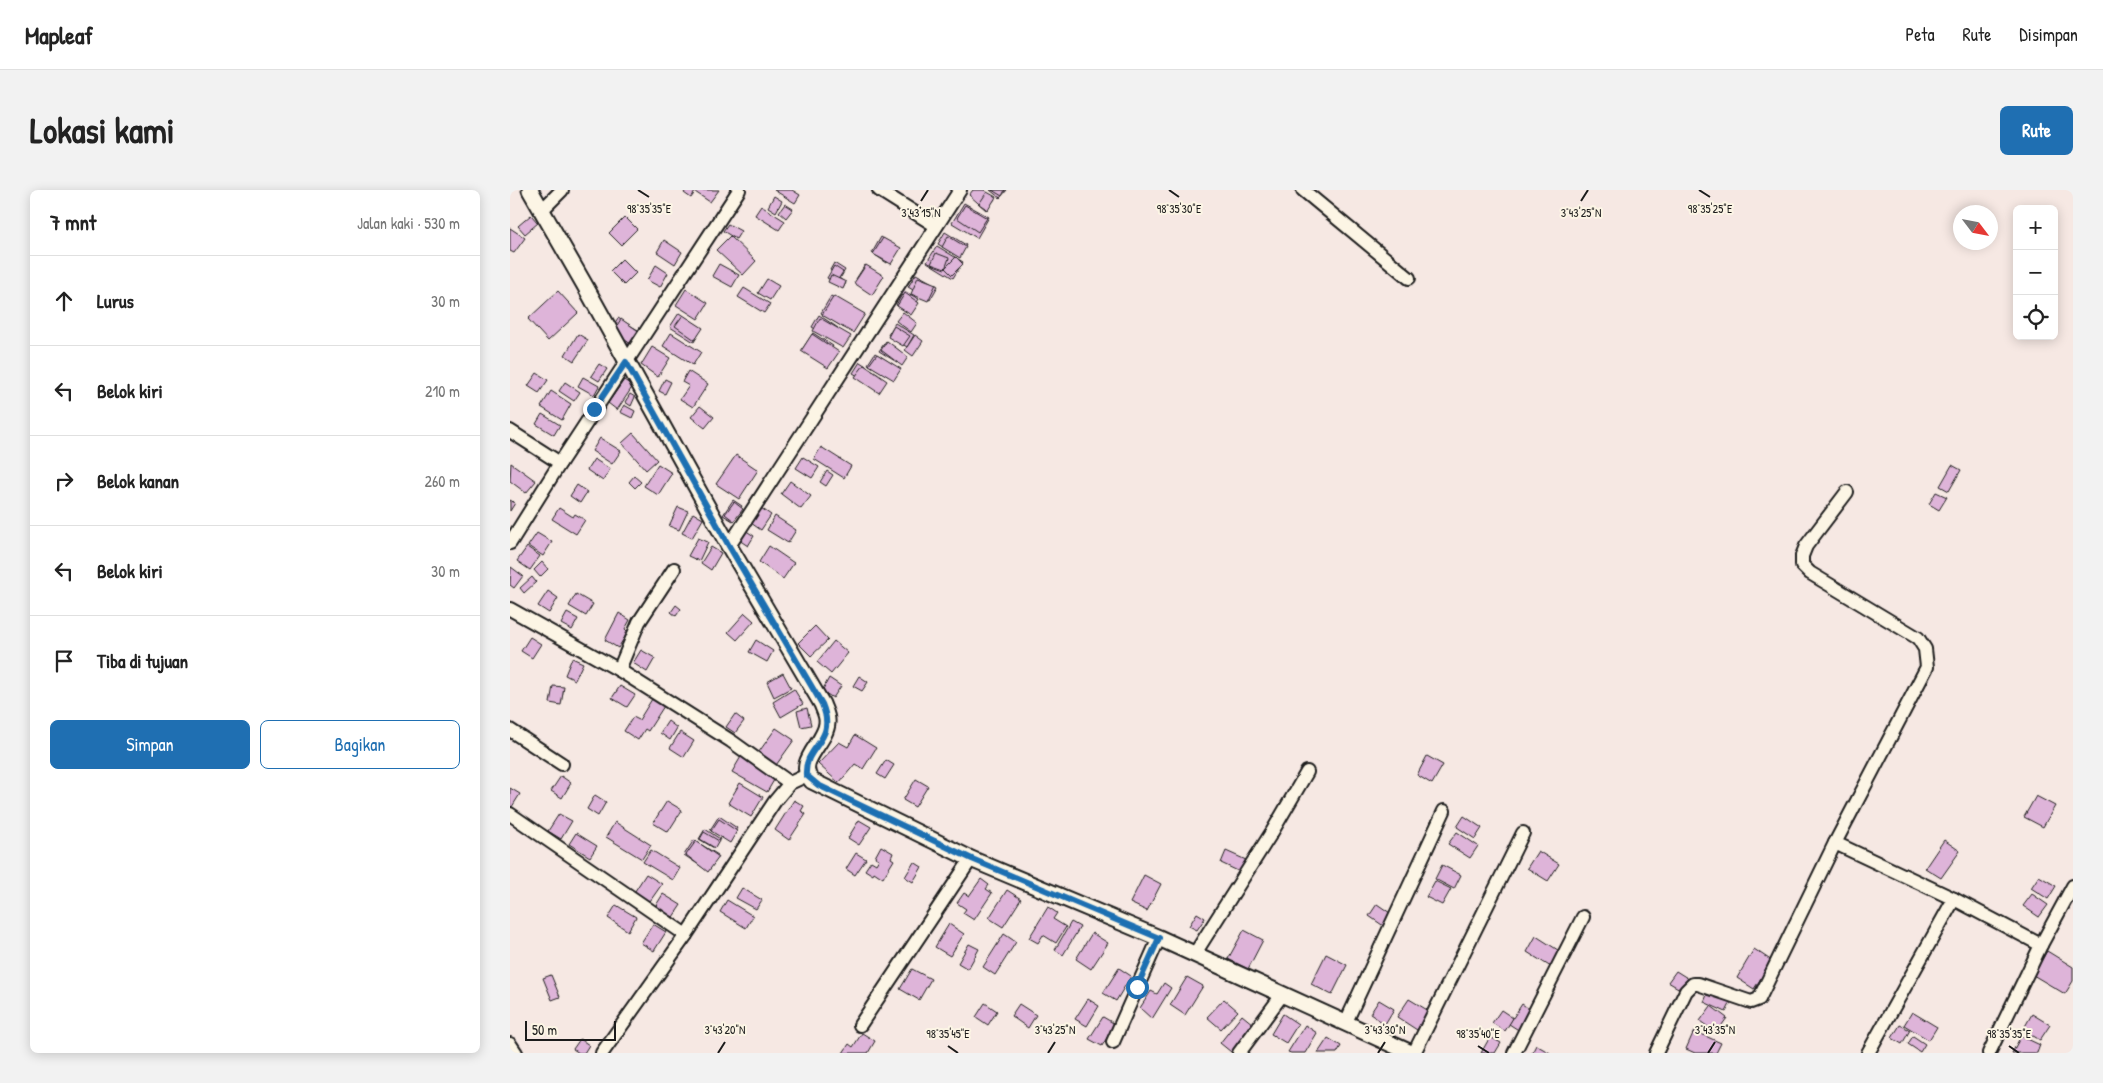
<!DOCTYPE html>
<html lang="id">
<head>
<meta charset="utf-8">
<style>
	body { margin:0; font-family:"Patrick Hand",sans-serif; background:#f2f2f2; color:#222 }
	.controls { position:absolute; right:15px; top:15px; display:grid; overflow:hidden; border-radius:8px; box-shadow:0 2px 12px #0003 }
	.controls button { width:45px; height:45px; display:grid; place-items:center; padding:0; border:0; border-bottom:1px solid #e0e0e0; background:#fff; color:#222; font:25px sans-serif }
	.compass { position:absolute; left:1443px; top:15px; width:45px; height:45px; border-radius:50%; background:#fff; box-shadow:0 2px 12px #0003; rotate:122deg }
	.scale { position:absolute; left:15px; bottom:12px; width:91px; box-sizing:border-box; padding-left:5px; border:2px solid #1c1c1c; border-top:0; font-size:14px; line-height:18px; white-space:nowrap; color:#1c1c1c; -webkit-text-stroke:4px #fcf5e5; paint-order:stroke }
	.stop { position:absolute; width:15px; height:15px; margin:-11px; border:4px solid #1f6fb2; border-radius:50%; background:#fff }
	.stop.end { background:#1f6fb2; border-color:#fff; box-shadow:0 1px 5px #0008 }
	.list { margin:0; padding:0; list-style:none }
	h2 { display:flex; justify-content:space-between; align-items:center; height:65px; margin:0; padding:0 20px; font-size:21px }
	h2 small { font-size:16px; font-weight:400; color:#767676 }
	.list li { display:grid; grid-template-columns:32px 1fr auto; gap:15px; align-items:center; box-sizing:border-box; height:90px; padding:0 20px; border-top:1px solid #e0e0e0 }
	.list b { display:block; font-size:19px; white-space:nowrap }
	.list em { font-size:16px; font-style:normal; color:#767676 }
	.actions { display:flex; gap:10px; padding:15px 20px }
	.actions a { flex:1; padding:11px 0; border:1px solid #1f6fb2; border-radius:8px; text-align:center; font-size:18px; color:#1f6fb2 }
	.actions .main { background:#1f6fb2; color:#fff }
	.icon { flex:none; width:28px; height:28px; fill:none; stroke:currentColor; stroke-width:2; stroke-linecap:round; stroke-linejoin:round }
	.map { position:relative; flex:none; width:1563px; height:863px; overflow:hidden; border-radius:8px }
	header { display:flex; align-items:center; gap:30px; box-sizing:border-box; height:70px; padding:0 25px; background:#fff; border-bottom:1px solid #e0e0e0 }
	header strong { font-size:24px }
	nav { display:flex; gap:28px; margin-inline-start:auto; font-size:18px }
	.intro { display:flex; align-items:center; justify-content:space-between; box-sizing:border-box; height:120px; padding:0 30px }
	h1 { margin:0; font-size:35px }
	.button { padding:12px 22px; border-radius:8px; background:#1f6fb2; color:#fff; font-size:18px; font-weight:700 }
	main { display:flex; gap:30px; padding:0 30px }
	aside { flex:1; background:#fff; border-radius:8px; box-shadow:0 2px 12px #0003 }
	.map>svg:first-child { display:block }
	.building { fill:#deb4d9; stroke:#1c1c1c }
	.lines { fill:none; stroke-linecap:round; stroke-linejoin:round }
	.minor-casing { stroke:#1c1c1c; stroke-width:16 }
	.tertiary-casing { stroke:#1c1c1c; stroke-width:19 }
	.minor { stroke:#fcf5e5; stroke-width:12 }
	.tertiary { stroke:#fcf5e5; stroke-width:15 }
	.route { stroke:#1f6fb2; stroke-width:6 }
	.ticks { fill:none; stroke:#1c1c1c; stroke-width:2 }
	.ticks-label { font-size:12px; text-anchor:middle; fill:#1c1c1c; stroke:#fcf5e5; stroke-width:4; stroke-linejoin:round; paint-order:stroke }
</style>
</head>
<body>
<header>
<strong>Mapleaf</strong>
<nav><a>Peta</a><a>Rute</a><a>Disimpan</a></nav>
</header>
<div class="intro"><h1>Lokasi kami</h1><a class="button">Rute</a></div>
<main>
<aside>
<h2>7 mnt<small>Jalan kaki · 530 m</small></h2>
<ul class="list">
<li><svg class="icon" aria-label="ahead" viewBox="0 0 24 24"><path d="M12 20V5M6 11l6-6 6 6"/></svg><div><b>Lurus</b></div><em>30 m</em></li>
<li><svg class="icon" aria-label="left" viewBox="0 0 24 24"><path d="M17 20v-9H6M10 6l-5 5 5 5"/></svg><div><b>Belok kiri</b></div><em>210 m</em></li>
<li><svg class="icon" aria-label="right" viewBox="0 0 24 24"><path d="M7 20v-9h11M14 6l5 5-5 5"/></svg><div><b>Belok kanan</b></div><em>260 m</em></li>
<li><svg class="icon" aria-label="left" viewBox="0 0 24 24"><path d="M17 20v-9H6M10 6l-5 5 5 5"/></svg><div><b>Belok kiri</b></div><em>30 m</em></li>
<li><svg class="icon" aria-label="arrive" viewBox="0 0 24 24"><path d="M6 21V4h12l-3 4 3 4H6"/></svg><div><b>Tiba di tujuan</b></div></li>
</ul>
<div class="actions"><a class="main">Simpan</a><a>Bagikan</a></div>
</aside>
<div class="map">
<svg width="1563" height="863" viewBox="0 0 1563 863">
	<rect width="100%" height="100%" fill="#f6e8e3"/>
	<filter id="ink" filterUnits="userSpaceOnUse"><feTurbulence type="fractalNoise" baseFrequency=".02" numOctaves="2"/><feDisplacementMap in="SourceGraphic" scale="10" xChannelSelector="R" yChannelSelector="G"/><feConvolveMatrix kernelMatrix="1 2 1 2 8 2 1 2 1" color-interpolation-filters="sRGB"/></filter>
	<g filter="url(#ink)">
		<g class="building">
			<polygon points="176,0 209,0 200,12 185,2 181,8 174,3"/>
			<polygon points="264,0 282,0 290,5 285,13"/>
			<polygon points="463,0 474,0 485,9 476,20 459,5"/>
			<polygon points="480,0 497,0 490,8"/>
			<polygon points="482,0 495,0 492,6"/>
			<polygon points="477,2 486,7 478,20 469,14"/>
			<polygon points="264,6 272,11 266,22 258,17"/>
			<polygon points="454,13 479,27 467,48 442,33"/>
			<polygon points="275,14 283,19 276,28 269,22"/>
			<polygon points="455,15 477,28 468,42 447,28"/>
			<polygon points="251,16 275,31 269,40 245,25"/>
			<polygon points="21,25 28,33 15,44 8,36"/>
			<polygon points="115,27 127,39 111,55 99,43"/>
			<polygon points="218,34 231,41 226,49 213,41"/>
			<polygon points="0,38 15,48 4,63 0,61"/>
			<polygon points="435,42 456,55 449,67 428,54"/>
			<polygon points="220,46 246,71 233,85 206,60"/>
			<polygon points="438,46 456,57 450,68 432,57"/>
			<polygon points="371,47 387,57 377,73 362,63"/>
			<polygon points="373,48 391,58 381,74 363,64"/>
			<polygon points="154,50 172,62 165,74 147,62"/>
			<polygon points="427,56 453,72 443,88 417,72"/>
			<polygon points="426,63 439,68 435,79 421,74"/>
			<polygon points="446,67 453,74 442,85 435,78"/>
			<polygon points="112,69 126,83 114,95 100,81"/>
			<polygon points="324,73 335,80 331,87 320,80"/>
			<polygon points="209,74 229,85 222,97 202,86"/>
			<polygon points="146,75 158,83 150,97 137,90"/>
			<polygon points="355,75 373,87 364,100 346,89"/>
			<polygon points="356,75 374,86 362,105 344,93"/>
			<polygon points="324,76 333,82 329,88 336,93 333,98 317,88"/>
			<polygon points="406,84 428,96 420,110 398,97"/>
			<polygon points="321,85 336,92 333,99 318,92"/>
			<polygon points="408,87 426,94 418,111 401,104"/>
			<polygon points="257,89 269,96 260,110 248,103"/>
			<polygon points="234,98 260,114 254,123 228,107"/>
			<polygon points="176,99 198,113 188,129 166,115"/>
			<polygon points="48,101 68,123 38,151 18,129"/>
			<polygon points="394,101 409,109 400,123 386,115"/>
			<polygon points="395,103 409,113 401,125 387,116"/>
			<polygon points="321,106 332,112 329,118 341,125 334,138 311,123"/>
			<polygon points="324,106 355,124 343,143 312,125"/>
			<polygon points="393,122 407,133 401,142 386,131"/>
			<polygon points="169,123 192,138 184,152 160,137"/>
			<polygon points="173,125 193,138 185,150 165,136"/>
			<polygon points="309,125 328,138 323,146 312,139 310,142 302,137"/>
			<polygon points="108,128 128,140 118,155 98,143"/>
			<polygon points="310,128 341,146 333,158 303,141"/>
			<polygon points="111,129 130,142 121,154 103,142"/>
			<polygon points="385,133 404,145 397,157 378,145"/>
			<polygon points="384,136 400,146 393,156 378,147"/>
			<polygon points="161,143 191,162 183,175 153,156"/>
			<polygon points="303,143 323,156 313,171 293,158"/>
			<polygon points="68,144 78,150 64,171 55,165"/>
			<polygon points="302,144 329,162 318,178 291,161"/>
			<polygon points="405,145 413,151 403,166 395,160"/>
			<polygon points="376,151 391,162 385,171 369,161"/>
			<polygon points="377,151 398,167 392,176 371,160"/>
			<polygon points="142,157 160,168 148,187 131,175"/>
			<polygon points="365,163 384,175 378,186 358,174"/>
			<polygon points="367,164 391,179 384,190 359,175"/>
			<polygon points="350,172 372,186 366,197 343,183"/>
			<polygon points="89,174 97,179 89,191 81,186"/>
			<polygon points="354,175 377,191 369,203 345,187"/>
			<polygon points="178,181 198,194 183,217 170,209 179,196 172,192"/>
			<polygon points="27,183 38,190 29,203 18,196"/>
			<polygon points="73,187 89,196 84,205 68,196"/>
			<polygon points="155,189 161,192 155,204 149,201"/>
			<polygon points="114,190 123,196 107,220 98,213"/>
			<polygon points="55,192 70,202 64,211 49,201"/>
			<polygon points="41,201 61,214 52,230 31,217"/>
			<polygon points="120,204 125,207 121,216 115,212"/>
			<polygon points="114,215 125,221 122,228 110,222"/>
			<polygon points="190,216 204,227 195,238 181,227"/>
			<polygon points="32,224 50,235 44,245 26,234"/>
			<polygon points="123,243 147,270 136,280 112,253"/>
			<polygon points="90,248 111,261 102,274 82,261"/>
			<polygon points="311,257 341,276 334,288 304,269"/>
			<polygon points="226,265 248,280 229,309 206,294"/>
			<polygon points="293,267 309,277 302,288 286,278"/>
			<polygon points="84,269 100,279 93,291 77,280"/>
			<polygon points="1,273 26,291 16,303 0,291"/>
			<polygon points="148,274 162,283 148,305 134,296"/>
			<polygon points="1442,275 1451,280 1439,301 1430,296"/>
			<polygon points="317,281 323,285 316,296 310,292"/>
			<polygon points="124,286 131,292 125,298 119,292"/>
			<polygon points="280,291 301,306 291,319 271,304"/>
			<polygon points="67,295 77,302 70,313 60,306"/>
			<polygon points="1426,302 1437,307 1429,320 1419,314"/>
			<polygon points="0,310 5,313 0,321"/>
			<polygon points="223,310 232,316 223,331 213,325"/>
			<polygon points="224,312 233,319 224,331 215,324"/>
			<polygon points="168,317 178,321 169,340 159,336"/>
			<polygon points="49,318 63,327 65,324 75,330 66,344 42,329"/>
			<polygon points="251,318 261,325 251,340 241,333"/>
			<polygon points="183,323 193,329 182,348 172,343"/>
			<polygon points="265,326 286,340 278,353 257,340"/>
			<polygon points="235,340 244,346 238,356 229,350"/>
			<polygon points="27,343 42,352 33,366 18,356"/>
			<polygon points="188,348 198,352 189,371 178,366"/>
			<polygon points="259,356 284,373 273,389 249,372"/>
			<polygon points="17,357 30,366 20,380 7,371"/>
			<polygon points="201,357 211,363 201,380 191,373"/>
			<polygon points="32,372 38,379 30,387 24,380"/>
			<polygon points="1,377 13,386 4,398 0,395"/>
			<polygon points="22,387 26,392 14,403 10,398"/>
			<polygon points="38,401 48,408 39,423 28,416"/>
			<polygon points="66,404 83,414 76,426 59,416"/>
			<polygon points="166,415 171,419 166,426 161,422"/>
			<polygon points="57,423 68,429 62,440 51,434"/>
			<polygon points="109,423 120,430 115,439 118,442 108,458 95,450"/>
			<polygon points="235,423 244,431 227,450 218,442"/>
			<polygon points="305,436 318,450 301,466 288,453"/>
			<polygon points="20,447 31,454 22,468 11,461"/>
			<polygon points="246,450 263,461 257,472 239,462"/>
			<polygon points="324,451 338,463 321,484 307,472"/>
			<polygon points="131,460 145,468 137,482 123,473"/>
			<polygon points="62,468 73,473 65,490 55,485"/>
			<polygon points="273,483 281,498 264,507 257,492"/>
			<polygon points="349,486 358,492 352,501 343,496"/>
			<polygon points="319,488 331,496 323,508 312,501"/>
			<polygon points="43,496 54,497 51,515 40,513"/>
			<polygon points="110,496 125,505 117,517 102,508"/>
			<polygon points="284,499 293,514 271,527 263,512"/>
			<polygon points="142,509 154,516 138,541 135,539 128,550 114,541 123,527 129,530"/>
			<polygon points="297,518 301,535 291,537 287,521"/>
			<polygon points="225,524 234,531 225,543 216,537"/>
			<polygon points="158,531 167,538 160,550 150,543"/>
			<polygon points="266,538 284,550 264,578 246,566"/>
			<polygon points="170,542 184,551 174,567 160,558"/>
			<polygon points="345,545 366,558 353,579 345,574 329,593 308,574 329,552 338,557"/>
			<polygon points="232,565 267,585 257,602 222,582"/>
			<polygon points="917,566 933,575 922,594 907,585"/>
			<polygon points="376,570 384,575 375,589 367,584"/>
			<polygon points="51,586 61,593 52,608 41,601"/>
			<polygon points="406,589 418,596 405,617 393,610"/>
			<polygon points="230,593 253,607 241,627 218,613"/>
			<polygon points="0,598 10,604 0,620"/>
			<polygon points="85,605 96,612 88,626 77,619"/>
			<polygon points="1526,606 1545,616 1533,637 1514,627"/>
			<polygon points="284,610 294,616 291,621 296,624 279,650 265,640"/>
			<polygon points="157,611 172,620 158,642 143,633"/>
			<polygon points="49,624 62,631 51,649 38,641"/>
			<polygon points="209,626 227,638 219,651 200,640"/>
			<polygon points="954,626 972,638 965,649 947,637"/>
			<polygon points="209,629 227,641 220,653 201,641"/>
			<polygon points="349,630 361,637 349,655 338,648"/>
			<polygon points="105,632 141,655 132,669 96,647"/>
			<polygon points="195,639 210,649 204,658 189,649"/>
			<polygon points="194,642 209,651 205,658 190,649"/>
			<polygon points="947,642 968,656 960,668 938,654"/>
			<polygon points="66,643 87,656 80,667 59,654"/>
			<polygon points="184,650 208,665 198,681 174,665"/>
			<polygon points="1434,650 1450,661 1431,688 1415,678"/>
			<polygon points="186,651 209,667 198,682 176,665"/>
			<polygon points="371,656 383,663 381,668 384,670 373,688 364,682 363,685 355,680 361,671 366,674 369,669 365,667"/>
			<polygon points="141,660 170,678 163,690 133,672"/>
			<polygon points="716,661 736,670 730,682 711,673"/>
			<polygon points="1028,661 1049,674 1038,691 1017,678"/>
			<polygon points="346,663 356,669 345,685 336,679"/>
			<polygon points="404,672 412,677 403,692 395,687"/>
			<polygon points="932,675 951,685 944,699 925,689"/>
			<polygon points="136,684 152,694 138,714 123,704"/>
			<polygon points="634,685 651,694 637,721 620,713"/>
			<polygon points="1529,686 1546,696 1538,709 1521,698"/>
			<polygon points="471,689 479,695 476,699 482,703 464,730 453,723 456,719 447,713 454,703 459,706"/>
			<polygon points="925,691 941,699 932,715 916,707"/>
			<polygon points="232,698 252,710 246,719 226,708"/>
			<polygon points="497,700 511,709 493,737 479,728"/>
			<polygon points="153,704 171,715 163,727 145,717"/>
			<polygon points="1522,704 1538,715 1529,727 1513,716"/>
			<polygon points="217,710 243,726 236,738 210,722"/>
			<polygon points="867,714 883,725 875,737 859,726"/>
			<polygon points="106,715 126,727 118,741 98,728"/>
			<polygon points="538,717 547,723 543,729 556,737 546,753 533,745 528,753 519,748"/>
			<polygon points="687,723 695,728 687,740 679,736"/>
			<polygon points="561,732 570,737 553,765 545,760"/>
			<polygon points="143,734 156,742 144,761 131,753"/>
			<polygon points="439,734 454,744 440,766 425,757"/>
			<polygon points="734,740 753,750 738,779 718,769"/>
			<polygon points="582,743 598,753 581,779 566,769"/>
			<polygon points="494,744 506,752 485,785 473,777"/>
			<polygon points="1026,746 1051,762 1041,777 1017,762"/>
			<polygon points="459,754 469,759 458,779 448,773"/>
			<polygon points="1244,759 1262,771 1244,799 1227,788"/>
			<polygon points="1537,761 1563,777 1563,791 1555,804 1523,785"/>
			<polygon points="816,764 837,775 822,805 801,794"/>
			<polygon points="609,778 621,786 606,811 593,803"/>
			<polygon points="402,779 421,789 409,810 390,799"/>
			<polygon points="1166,781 1182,791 1175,802 1158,792"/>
			<polygon points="41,785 50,807 42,810 33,788"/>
			<polygon points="677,787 693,796 675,825 660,815"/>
			<polygon points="654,793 661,798 642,829 630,818 641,801 647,804"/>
			<polygon points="1199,800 1222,810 1216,822 1194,812"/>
			<polygon points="578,809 589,816 577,836 565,829"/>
			<polygon points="714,809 728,821 711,839 697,827"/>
			<polygon points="899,809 919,821 907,840 887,827"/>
			<polygon points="869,810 884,819 875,834 860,824"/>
			<polygon points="475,813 487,821 478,835 466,827"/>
			<polygon points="509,814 526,825 518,838 501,826"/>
			<polygon points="1012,814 1022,821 1010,841 999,834"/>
			<polygon points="1201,816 1217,828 1206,843 1190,831"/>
			<polygon points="991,820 1003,828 995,841 982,833"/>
			<polygon points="1402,822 1427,837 1419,850 1394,835"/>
			<polygon points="773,824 788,834 776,853 761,844"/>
			<polygon points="1522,824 1540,835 1530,850 1513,840"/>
			<polygon points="732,825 743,834 721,862 710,853"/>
			<polygon points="593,827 605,834 592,856 579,849"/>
			<polygon points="795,835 807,843 795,863 781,863 778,862"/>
			<polygon points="1390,835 1400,840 1392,854 1382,848"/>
			<polygon points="1184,841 1211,853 1206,863 1185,863 1176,859"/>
			<polygon points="352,843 365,851 358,863 333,863 339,854 343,857"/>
			<polygon points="1403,846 1415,854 1410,862 1398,854"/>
			<polygon points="1511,846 1530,855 1527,863 1502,863"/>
			<polygon points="980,847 991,853 985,863 971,863"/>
			<polygon points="818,848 831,856 827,863 808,863"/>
			<polygon points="70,849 79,855 74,863 69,863 63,859"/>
			<polygon points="1026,855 1040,863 1022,863"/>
		</g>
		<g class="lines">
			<defs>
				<g id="minor">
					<polyline points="369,0 426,36"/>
					<polyline points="793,0 899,88"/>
					<polyline points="32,20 52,0"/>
					<polyline points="0,241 50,273"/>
					<polyline points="0,353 50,273 229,0"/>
					<polyline points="219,356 450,0"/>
					<polyline points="0,419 109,480 221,551 280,593"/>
					<polyline points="109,480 129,432 164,379"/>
					<polyline points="0,540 52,574"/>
					<polyline points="0,624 176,745"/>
					<polyline points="1325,653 1444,709 1531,755 1479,863"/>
					<polyline points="1531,755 1563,696"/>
					<polyline points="684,765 762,642 797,582"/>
					<polyline points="836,832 934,621"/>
					<polyline points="350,835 461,669"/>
					<polyline points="603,852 649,748"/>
					<polyline points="0,854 6,863"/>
					<polyline points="92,863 176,745 265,611 280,593 297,585"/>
					<polyline points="729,863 772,805"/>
					<polyline points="904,863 1013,643"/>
					<polyline points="1004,863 1073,727"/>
					<polyline points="1146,863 1176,801 1183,794 1188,794 1241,812 1249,809 1325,653 1417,477 1415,459 1408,448 1300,383 1292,375 1292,366 1296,356 1337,302"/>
					<polyline points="1358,863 1444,709"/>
				</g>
				<path id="tertiary" d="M20 0 74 94 219 356 312 514C314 520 318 526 317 533 316 553 284 572 302 591L461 669 649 748 901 863"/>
			</defs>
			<use href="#minor" class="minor-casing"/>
			<use href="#tertiary" class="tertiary-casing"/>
			<use href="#minor" class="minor"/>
			<use href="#tertiary" class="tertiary"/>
		</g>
	</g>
	<g class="lines" filter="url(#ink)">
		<path class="route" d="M84 219 116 172 219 356 312 514C328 553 294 554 296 585L308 595 462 669 649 748 627 797"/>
	</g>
	<path class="ticks" d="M128 0 139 7M659 0 669 7M1189 0 1200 7M411 11 418 0M1071 11 1078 0M438 856 448 863M968 856 979 863M1499 856 1509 863M208 863 215 852M538 863 545 852M868 863 875 852M1198 863 1205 852"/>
	<g class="ticks-label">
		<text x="139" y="23">98°35'35"E</text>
		<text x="669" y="23">98°35'30"E</text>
		<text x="1200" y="23">98°35'25"E</text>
		<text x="411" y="27">3°43'15"N</text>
		<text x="1071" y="27">3°43'25"N</text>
		<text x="215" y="844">3°43'20"N</text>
		<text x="545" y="844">3°43'25"N</text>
		<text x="875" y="844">3°43'30"N</text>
		<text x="1205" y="844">3°43'35"N</text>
		<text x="438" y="848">98°35'45"E</text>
		<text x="968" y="848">98°35'40"E</text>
		<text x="1499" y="848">98°35'35"E</text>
	</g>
</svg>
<div class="controls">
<button>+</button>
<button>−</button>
<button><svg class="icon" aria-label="locate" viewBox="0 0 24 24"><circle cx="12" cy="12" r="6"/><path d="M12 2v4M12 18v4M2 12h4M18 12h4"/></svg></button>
</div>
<svg class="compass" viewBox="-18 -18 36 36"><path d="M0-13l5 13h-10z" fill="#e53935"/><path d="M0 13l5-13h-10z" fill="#767676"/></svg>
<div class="scale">50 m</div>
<div class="stop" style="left:627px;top:797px"></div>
<div class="stop end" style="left:84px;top:219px"></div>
</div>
</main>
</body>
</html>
